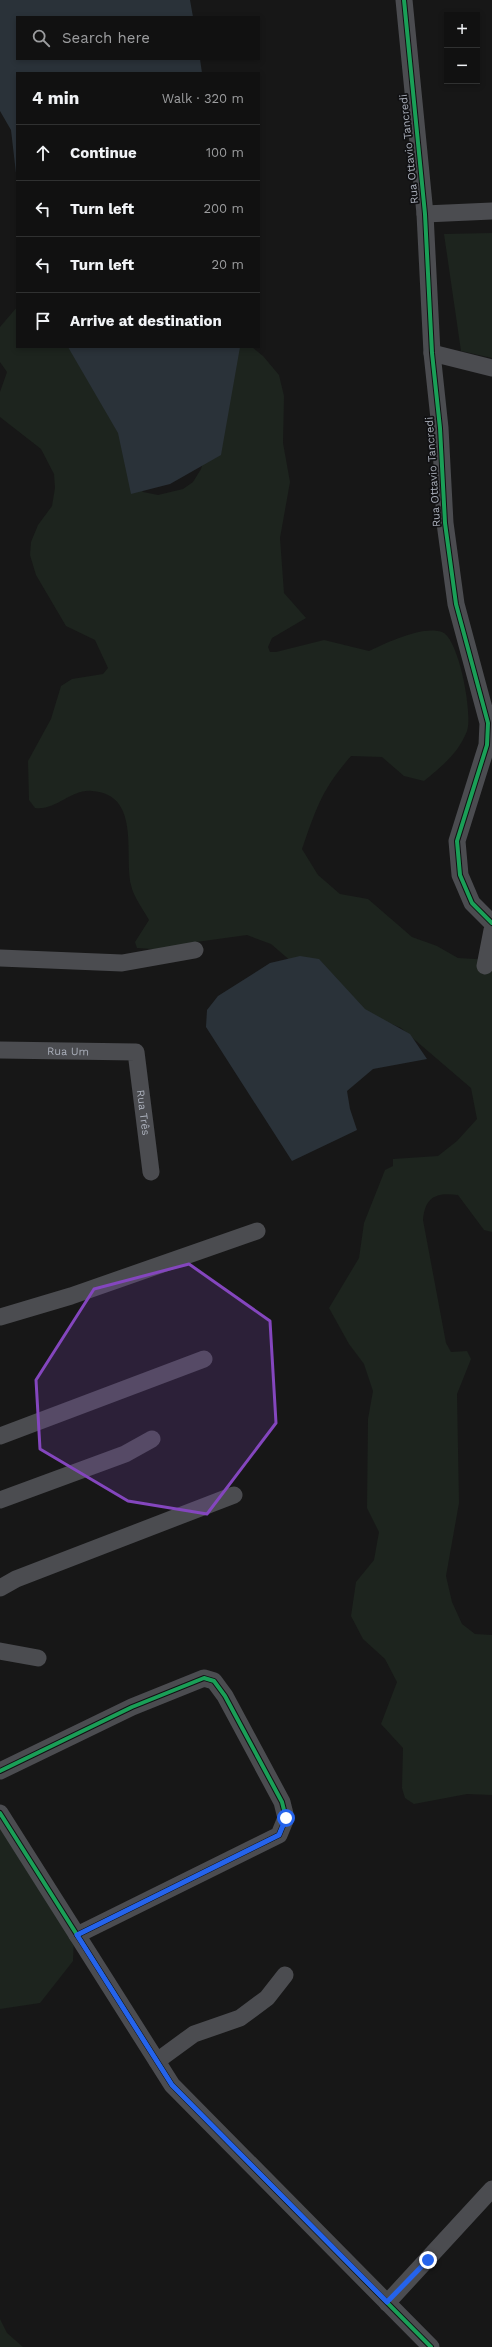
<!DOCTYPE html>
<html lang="en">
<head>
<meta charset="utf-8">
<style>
	body { margin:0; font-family:"Work Sans",sans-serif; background:#1a1a1a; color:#f1f3f6 }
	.controls { position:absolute; right:12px; top:12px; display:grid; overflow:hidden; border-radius:0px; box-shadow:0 2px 6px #0003 }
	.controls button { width:36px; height:36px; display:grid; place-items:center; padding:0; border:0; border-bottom:1px solid #303131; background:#111; color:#f1f3f6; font:20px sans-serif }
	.stop { position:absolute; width:12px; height:12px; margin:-9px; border:3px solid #2563eb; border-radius:50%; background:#fff }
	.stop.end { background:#2563eb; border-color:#fff; box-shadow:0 1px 4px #0008 }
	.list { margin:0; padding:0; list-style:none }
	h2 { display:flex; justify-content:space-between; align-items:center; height:52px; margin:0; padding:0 16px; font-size:17px }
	h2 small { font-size:13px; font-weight:400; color:#9c9d9f }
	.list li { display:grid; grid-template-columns:26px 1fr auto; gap:12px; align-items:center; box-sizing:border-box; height:56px; padding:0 16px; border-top:1px solid #303131 }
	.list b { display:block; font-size:15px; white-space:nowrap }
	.list em { font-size:13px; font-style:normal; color:#9c9d9f }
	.icon { flex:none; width:22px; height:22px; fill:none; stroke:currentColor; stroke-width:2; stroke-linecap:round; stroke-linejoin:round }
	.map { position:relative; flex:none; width:492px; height:2347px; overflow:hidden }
	.search { position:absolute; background:#111; box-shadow:0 2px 6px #0003; left:16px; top:16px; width:244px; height:44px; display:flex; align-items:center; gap:10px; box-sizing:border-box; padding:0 14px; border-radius:0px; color:#9c9d9f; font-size:15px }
	.panel { position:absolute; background:#111; box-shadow:0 2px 6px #0003; left:16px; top:72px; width:244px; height:276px; border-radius:0px }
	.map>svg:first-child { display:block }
	.green { fill:#1d241e }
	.water { fill:#2a3239 }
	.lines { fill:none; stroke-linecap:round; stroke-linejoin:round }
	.minor { stroke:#4b4c50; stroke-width:17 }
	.cycleway-casing { stroke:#111113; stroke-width:6 }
	.cycleway { stroke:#1a9f57; stroke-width:4 }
	.route { stroke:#2563eb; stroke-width:5 }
	.marked { fill:#8446be; fill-opacity:0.2; stroke:#8446be; stroke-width:3; stroke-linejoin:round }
	.labels { text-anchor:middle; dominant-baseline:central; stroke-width:3.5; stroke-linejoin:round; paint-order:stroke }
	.street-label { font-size:11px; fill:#a8adb8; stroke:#111113 }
</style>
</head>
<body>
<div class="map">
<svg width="492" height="2347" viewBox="0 0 492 2347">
	<rect width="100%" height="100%" fill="#171717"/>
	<g class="green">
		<polygon points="492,233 492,358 461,351 444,234"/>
		<path d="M17 307V347H116L138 486 143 492 158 495 183 489 193 482 201 469 214 427 210 347H252L263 356 279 375 284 396 283 443 290 482 280 538 284 593 306 618 272 638 268 647 270 652H276L324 640 369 651C386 643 423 625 442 632 459 638 473 715 467 731 458 754 442 766 424 781L404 776 382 757 351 756C322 789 316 809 302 849L318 875 340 894 368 899 412 937 437 946 458 958 492 960V1232L484 1230 458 1195C436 1192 425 1197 423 1220L446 1343 451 1352 467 1351 471 1359 457 1394 459 1503 446 1576 452 1602 462 1624 475 1634 492 1635V1795L467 1794 414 1804 405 1798 402 1788 403 1748 381 1724 397 1682 385 1659 363 1639 351 1616 356 1582 374 1560 379 1532 367 1508 368 1419 373 1391 364 1364 349 1344 329 1308 359 1258 364 1223 385 1170 393 1166V1159L438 1156 457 1141 477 1119 471 1088 401 1028 373 1016 307 975 271 944 247 935 189 943 168 950 137 948 135 942 149 920C143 909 133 896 131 885 124 854 141 794 92 791 71 789 56 811 35 808L29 800 28 761 51 719 61 686 72 679 103 674 108 668 95 640 66 626 36 575 30 555 31 542 38 525 52 506 55 488 54 474 41 449 0 417V392L7 372 0 362V327Z"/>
		<polygon points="0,1804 63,1912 74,1936 73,1961 40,2003 0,2009"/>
		<polygon points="0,2319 7,2333 23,2347 0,2347"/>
	</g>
	<g class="water">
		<polygon points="0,0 190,0 193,17 17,17 17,59 200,59 202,73 17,73 17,182 11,130 0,111"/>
		<polygon points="68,347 240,347 221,455 170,484 131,494 118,433"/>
		<polygon points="300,956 319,959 365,1009 410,1034 427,1059 373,1069 347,1091 350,1109 357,1130 292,1161 206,1027 207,1010 218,996 270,963"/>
	</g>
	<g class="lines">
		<g class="minor">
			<polyline points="404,0 425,214 432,353 440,428 445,523 456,604 488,723 487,745 457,841 460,875 472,903 492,923"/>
			<polyline points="425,214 492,211"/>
			<polyline points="432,353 492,368"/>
			<polyline points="0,958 122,963 195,950"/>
			<polyline points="485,966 492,930"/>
			<path id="s1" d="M0 1050 136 1052 151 1172"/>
			<polyline points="0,1317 71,1296 257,1231"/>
			<polyline points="0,1436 204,1359"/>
			<polyline points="0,1500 125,1454 152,1439"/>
			<polyline points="0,1588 16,1579 234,1495"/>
			<polyline points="0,1651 38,1658"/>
			<polyline points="0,1771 132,1707 204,1678 214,1681 225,1696 282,1802 286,1818 279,1835 77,1935"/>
			<polyline points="0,1813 172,2085 431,2347"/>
			<polyline points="157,2061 194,2034 240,2018 267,1998 285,1975"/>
			<polyline points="387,2303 492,2189"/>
		</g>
		<defs>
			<g id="cycleway">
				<polyline points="404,0 425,214 432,353 440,428 445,523 456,604 488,723 487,745 457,841 460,875 472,903 492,923"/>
				<polyline points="0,1771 132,1707 204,1678 214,1681 225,1696 282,1802 286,1818 279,1835 77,1935"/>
				<polyline points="0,1813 172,2085 431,2347"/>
			</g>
		</defs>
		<use href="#cycleway" class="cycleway-casing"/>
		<use href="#cycleway" class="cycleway"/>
	</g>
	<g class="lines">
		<polyline class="route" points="286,1818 279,1835 77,1935 172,2085 387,2302 428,2260"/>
	</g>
	<path class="marked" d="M189 1264 270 1321 276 1423 207 1514 128 1501 40 1449 36 1380 94 1289Z"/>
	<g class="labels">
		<g class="street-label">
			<text transform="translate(409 149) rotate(-96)">Rua Ottavio Tancredi</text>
			<text transform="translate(433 472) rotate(-94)">Rua Ottavio Tancredi</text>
			<text stroke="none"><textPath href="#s1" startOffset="68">Rua Um</textPath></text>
			<text stroke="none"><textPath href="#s1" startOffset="197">Rua Três</textPath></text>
		</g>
	</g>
</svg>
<div class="controls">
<button>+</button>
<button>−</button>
</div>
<div class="stop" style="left:286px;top:1818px"></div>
<div class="stop end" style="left:428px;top:2260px"></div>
<div class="search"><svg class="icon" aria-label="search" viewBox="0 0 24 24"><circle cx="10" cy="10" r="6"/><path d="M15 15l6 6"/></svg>Search here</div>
<section class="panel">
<h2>4 min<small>Walk · 320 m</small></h2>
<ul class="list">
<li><svg class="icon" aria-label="ahead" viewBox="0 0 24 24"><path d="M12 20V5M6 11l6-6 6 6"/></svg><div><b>Continue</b></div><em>100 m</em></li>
<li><svg class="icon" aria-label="left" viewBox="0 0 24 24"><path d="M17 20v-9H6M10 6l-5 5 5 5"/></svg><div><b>Turn left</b></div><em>200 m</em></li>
<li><svg class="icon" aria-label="left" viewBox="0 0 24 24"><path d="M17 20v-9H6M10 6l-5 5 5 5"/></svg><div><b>Turn left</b></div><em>20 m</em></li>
<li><svg class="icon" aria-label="arrive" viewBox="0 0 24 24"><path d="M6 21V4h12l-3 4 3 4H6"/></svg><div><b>Arrive at destination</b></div></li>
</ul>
</section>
</div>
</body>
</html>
